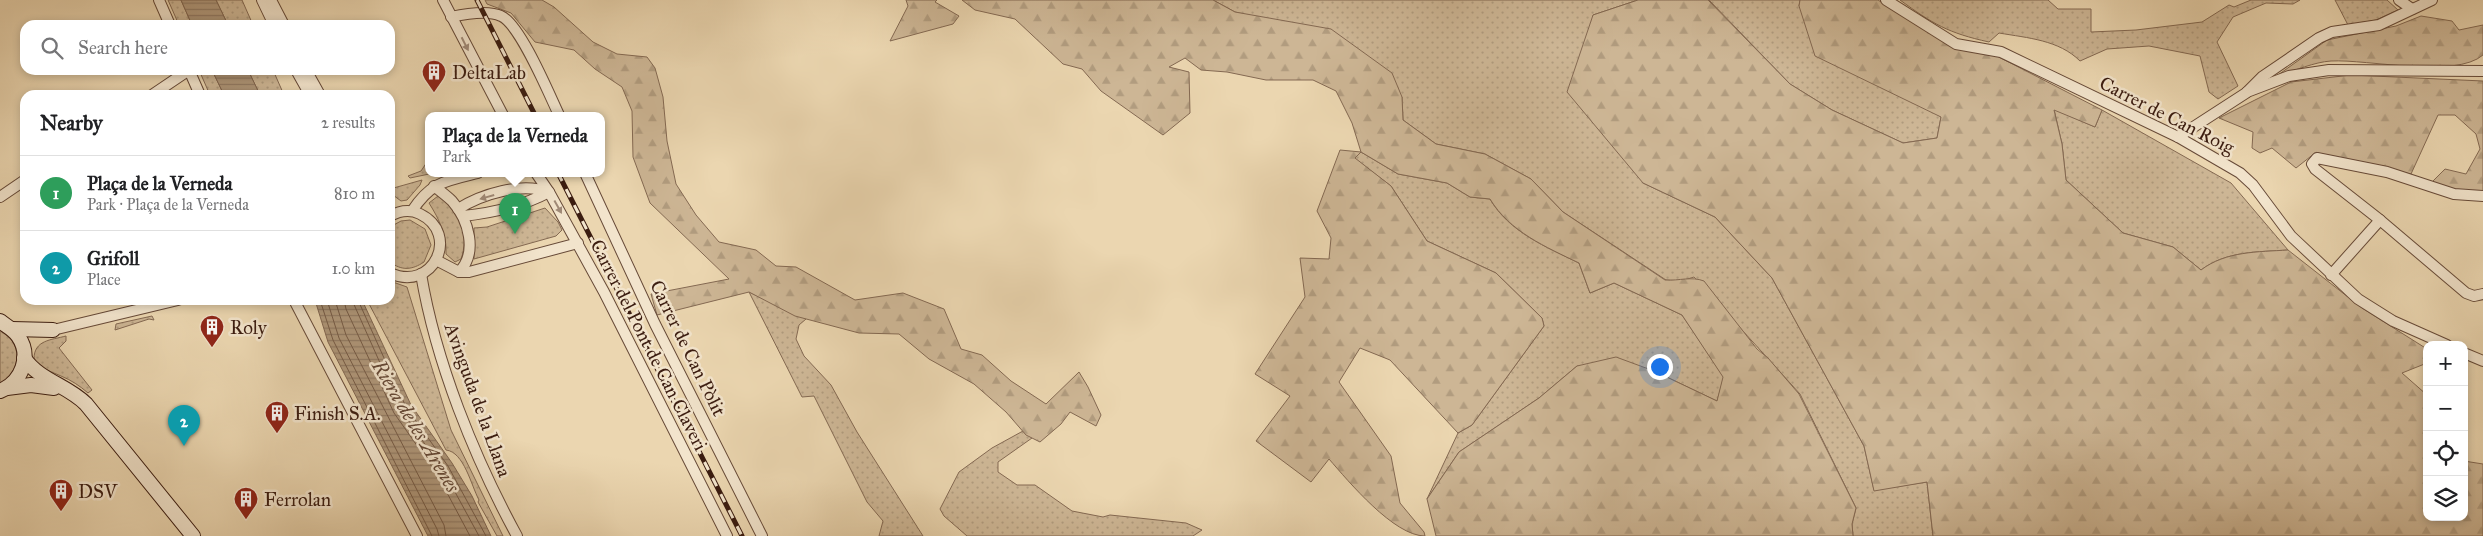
<!DOCTYPE html>
<html lang="en">
<head>
<meta charset="utf-8">
<style>
	body { margin:0; font-family:"IM FELL Great Primer",serif; background:#f2f2f2; color:#202124 }
	.controls { position:absolute; right:15px; bottom:15px; display:grid; overflow:hidden; border-radius:10px; box-shadow:0 2px 8px #0003 }
	.controls button { width:45px; height:45px; display:grid; place-items:center; padding:0; border:0; border-bottom:1px solid #e0e0e0; background:#fff; color:#202124; font:25px sans-serif }
	.you { position:absolute; left:1659px; top:366px; width:18px; height:18px; margin:-12px; border:4px solid #fff; border-radius:50%; background:#1a73e8; box-shadow:0 0 0 8px #1a73e833 }
	.badge { display:grid; place-items:center; width:32px; height:32px; border-radius:50%; background:#8f2418; color:#fff; font-size:16px; font-weight:700 }
	.pin { position:absolute; translate:-50% -41px; filter:drop-shadow(0 1px 2px #0008) }
	.pin::after { content:''; position:absolute; top:26px; width:18px; height:15px; background:inherit; clip-path:polygon(0 0,100% 0,50% 100%) }
	.popup { position:absolute; left:425px; top:112px; width:180px; height:65px; box-sizing:border-box; display:grid; place-content:center; border-radius:10px; background:#fff; filter:drop-shadow(0 1px 4px #0005); font-size:16px; white-space:nowrap; color:#757577 }
	.popup b { font-size:19px; color:#202124 }
	.popup::after { content:''; position:absolute; left:50%; top:100%; margin-left:-10px; border:10px solid transparent; border-top-color:#fff }
	.list { margin:0; padding:0; list-style:none }
	h2 { display:flex; justify-content:space-between; align-items:center; height:65px; margin:0; padding:0 20px; font-size:21px }
	h2 small { font-size:16px; font-weight:400; color:#757577 }
	.list li { display:grid; grid-template-columns:32px 1fr auto; gap:15px; align-items:center; box-sizing:border-box; height:75px; padding:0 20px; border-top:1px solid #e0e0e0 }
	.list b { display:block; font-size:19px; white-space:nowrap }
	.list p { margin:0; font-size:16px; white-space:nowrap; color:#757577 }
	.list em { font-size:16px; font-style:normal; color:#757577 }
	.icon { flex:none; width:28px; height:28px; fill:none; stroke:currentColor; stroke-width:2; stroke-linecap:round; stroke-linejoin:round }
	.map { position:relative; flex:none; width:2483px; height:536px; overflow:hidden }
	.search { position:absolute; background:#fff; box-shadow:0 2px 8px #0003; left:20px; top:20px; width:375px; height:55px; display:flex; align-items:center; gap:12px; box-sizing:border-box; padding:0 18px; border-radius:15px; color:#757577; font-size:19px }
	.panel { position:absolute; background:#fff; box-shadow:0 2px 8px #0003; left:20px; top:90px; width:375px; height:215px; border-radius:15px }
	.map>svg:first-child { display:block }
	.green { fill:url(#green-dots); stroke:#846952 }
	.forest { fill:url(#forest-firs); stroke:#846952 }
	.water { fill:url(#water-rules); stroke:#816650 }
	.lines { fill:none; stroke-linecap:round; stroke-linejoin:round }
	.shore { stroke:#755a45; stroke-width:1 }
	.minor-casing { stroke:#674a38; stroke-width:12 }
	.secondary-casing { stroke:#3b1c10; stroke-width:16 }
	.minor { stroke:#f2e4cc; stroke-width:10 }
	.secondary { stroke:#f2e4cc; stroke-width:14 }
	.rail-casing { stroke:#3b1c10; stroke-width:5 }
	.rail { stroke:#f2e4cc; stroke-width:3; stroke-dasharray:9; stroke-linecap:butt }
	.oneway { fill:#a08a77 }
	.labels { text-anchor:middle; dominant-baseline:central; stroke-width:5; stroke-linejoin:round; paint-order:stroke }
	.poi-label { font-size:19px; fill:#3b1c10; stroke:#f2e4cc; text-anchor:start }
	.street-label { font-size:19px; fill:#3b1c10; stroke:#f2e4cc }
	.water-label { font-size:20px; font-style:italic; fill:#644735; stroke:#f2e4cc }
</style>
</head>
<body>
<div class="map">
<svg width="2483" height="536" viewBox="0 0 2483 536">
	<defs>
		<pattern id="green-dots" width="8" height="8" patternUnits="userSpaceOnUse" patternTransform="scale(1.25)"><rect width="8" height="8" fill="#cdb695"/><path d="M2 2h.1M6 6h.1" fill="none" stroke="#b19c7f" stroke-width="1.8" stroke-linecap="round"/></pattern>
		<pattern id="forest-firs" width="22" height="20" patternUnits="userSpaceOnUse" patternTransform="scale(1.25)"><rect width="22" height="20" fill="#cdb695"/><path d="M5 1l3.5 6h-7zM16 11l3.5 6h-7z" fill="#b19c7f"/></pattern>
		<pattern id="water-rules" width="6" height="5" patternUnits="userSpaceOnUse" patternTransform="scale(1.25)"><rect width="6" height="5" fill="#af977a"/><path d="M0 2.5h6" fill="none" stroke="#907a63"/></pattern>
	</defs>
	<rect width="100%" height="100%" fill="#ebd6b0"/>
	<filter id="stains"><feTurbulence type="fractalNoise" baseFrequency=".004" numOctaves="4"/><feColorMatrix values="0 0 0 0 .2 0 0 0 0 .09 0 0 0 0 .02 0 0 0 .5 -.17"/></filter>
	<radialGradient id="worn" r=".72"><stop offset=".6" stop-color="#630" stop-opacity="0"/><stop offset="1" stop-color="#630" stop-opacity=".3"/></radialGradient>
	<g class="green">
		<polygon points="168,0 181,0 192,25 179,25"/>
		<polygon points="216,0 242,0 253,25 228,25"/>
		<polygon points="1213,0 1638,0 1593,15 1643,183 1715,217 1772,278 1864,446 1874,490 1927,482 1933,536 1853,536 1852,524 1856,508 1800,394 1694,277 1681,281 1666,280 1563,212 1531,179 1485,154 1436,144 1403,120 1402,97 1265,19 1235,12"/>
		<polygon points="1709,0 1800,0 1799,6 1941,117 1937,138 1903,143 1832,110 1790,84"/>
		<path d="M1900 0H2048L2058 9H2091V32L2136 30 2202 22 2229 5 2234 7 2251 0H2300L2293 4 2266 3 2233 17 2217 42 2238 86 2218 99 2209 92 2200 56 2149 46 2107 49 2080 61C2059 40 2028 38 1999 33L1989 42C1948 33 1933 24 1900 0Z"/>
		<polygon points="2335,0 2387,0 2398,10 2376,20 2348,25"/>
		<polygon points="199,70 212,70 224,95 210,95"/>
		<polygon points="248,70 273,70 284,95 260,95"/>
		<path d="M2054 109 2095 127 2102 110 2231 183 2288 250C2258 252 2226 251 2201 270L2173 247 2123 233 2066 180 2062 144Z"/>
		<path d="M1361 152 1398 174 1447 183 1470 197 1490 199C1509 232 1546 247 1579 263L1590 293 1614 283 1682 315 1724 377 1717 401 1654 371 1577 366 1539 398 1459 452 1427 499 1458 433 1472 425 1544 326 1542 318 1496 273 1427 241 1391 186 1354 158Z"/>
		<polygon points="429,159 429,173 434,173 410,178 408,176 421,171"/>
		<polygon points="422,180 420,185 407,200 401,201 393,195 390,189"/>
		<path d="M438 196C462 204 469 238 461 259L455 262 446 254C447 235 439 219 429 203Z"/>
		<polygon points="545,208 558,222 562,230 556,236 474,259 474,228 487,227"/>
		<path d="M410 220 425 229 431 245 424 262C412 270 402 271 390 262V227L401 221Z"/>
		<path d="M390 281 407 287 451 430 503 536H497L478 502 479 500C471 485 464 452 446 450L367 300H390Z"/>
		<polygon points="749,292 806,319 799,325 796,339 804,356 831,385 857,432 923,536 879,536 883,521 867,502 814,396 802,397"/>
		<polygon points="152,316 154,320 149,319 115,330 116,324"/>
		<path d="M0 330C24 343 21 371 0 384Z"/>
		<path d="M66 336V341L59 348 92 390 88 393C80 386 71 380 61 376 50 371 40 369 34 359 34 340 51 340 66 336Z"/>
		<polygon points="1023,431 1032,438 998,462 998,472 1017,485 1035,485 1072,511 1103,517 1110,515 1186,523 1202,530 1193,536 967,536 944,516 940,509 959,472 992,448"/>
	</g>
	<g class="forest">
		<polygon points="485,0 542,0 554,7 593,42 617,54 647,57 655,68 663,97 667,141 676,184 696,215 719,242 756,250 776,266 796,267 855,300 903,293 944,309 961,349 982,355 1011,381 1046,404 1079,372 1088,387 1101,415 1096,426 1070,412 1061,424 1040,442 1026,435 1006,412 974,384 929,359 899,334 859,333 795,316 749,292 657,315 651,294 729,279 650,203 633,157 632,111 622,87 595,69 574,50 535,42 511,13 487,4"/>
		<polygon points="906,0 937,0 935,2 959,16 953,24 890,41 908,6"/>
		<path d="M962 0H1213L1235 12 1331 29 1392 73 1402 97 1403 120 1436 144 1485 154 1531 179 1563 212 1665 280C1680 281 1691 276 1704 281L1757 349 1768 358 1799 394 1856 508 1852 524 1853 536H1436L1427 499 1459 452 1539 398 1577 366 1616 357 1654 371 1717 401 1723 377 1682 315 1614 283 1590 293 1579 263C1546 247 1510 232 1490 199L1470 197 1447 183 1398 174 1361 152 1355 158 1391 186 1427 241 1496 273 1542 318 1544 326 1472 425 1458 433 1390 360 1360 348 1339 382 1391 456 1400 503 1424 532 1425 536C1394 536 1349 482 1329 459L1311 482 1256 441 1290 396 1255 374 1305 297 1300 258 1329 259 1331 238 1317 211 1340 150 1361 152 1352 123 1336 91 1313 80H1266L1227 72 1201 70 1185 58 1169 67 1189 72 1190 113 1163 135 1101 91 1082 69 1063 64 1015 19 975 10Z"/>
		<path d="M1638 0H1708L1790 84 1832 110 1903 143 1937 138 1941 117 1815 56 1799 6 1800 0H1878L1955 49 1993 54 2102 110 2095 127 2054 110 2062 144 2066 180 2123 233 2173 247 2201 270C2226 251 2258 252 2288 250L2362 308 2427 349V363L2402 373 2427 395V517H2464V461L2483 464V536H1933L1927 482 1874 491 1864 446 1772 278 1715 217 1643 183 1567 92 1593 15Z"/>
		<path d="M2421 16 2452 21 2459 30 2483 25V55C2455 79 2368 59 2331 61 2314 62 2295 71 2278 75L2327 40 2396 26Z"/>
		<polygon points="2351,75 2483,81 2483,191 2458,191 2432,182 2445,169 2466,174 2480,149 2476,134 2455,115 2438,115 2411,174 2315,153 2296,168 2272,148 2260,153 2252,148 2253,132 2219,118 2291,82"/>
	</g>
	<g class="water">
		<polygon points="181,0 216,0 228,25 192,25"/>
		<polygon points="212,70 248,70 260,95 224,95"/>
		<polygon points="315,300 362,300 411,405 452,463 472,496 491,536 428,536 328,342"/>
	</g>
	<g class="lines">
		<g class="shore">
			<polyline points="320,300 333,340 432,536"/>
			<polyline points="327,300 339,338 437,529 439,536"/>
			<polyline points="335,300 346,335 444,525 446,536"/>
			<polyline points="344,300 346,309 394,413 437,474 470,536"/>
			<polyline points="352,300 401,410 443,470 479,536"/>
			<polyline points="358,300 406,407 448,466 486,536"/>
		</g>
		<defs>
			<g id="minor">
				<polyline points="159,0 170,25"/>
				<polyline points="262,0 274,25"/>
				<polyline points="271,0 284,25"/>
				<polyline points="443,0 503,115"/>
				<polyline points="1886,0 1956,44 2001,52 2178,137 2240,173 2253,185 2291,236 2358,299 2393,321 2447,345"/>
				<polyline points="2399,0 2412,9"/>
				<path d="M451 17C465 14 488 10 501 16 520 24 549 94 559 115"/>
				<polyline points="189,70 200,95"/>
				<polyline points="296,70 310,95"/>
				<polyline points="306,70 320,95"/>
				<polyline points="2247,92 2289,76 2329,70 2483,71"/>
				<polyline points="152,95 189,70"/>
				<polyline points="2178,137 2246,93 2262,77 2319,38 2332,32 2379,25 2432,0"/>
				<polyline points="536,173 549,192 604,292 727,536"/>
				<polyline points="585,173 655,324 762,536"/>
				<path d="M434 186C440 191 447 196 452 201 469 220 478 253 459 272"/>
				<polyline points="0,197 25,180"/>
				<path d="M458 209C482 194 521 182 549 192 523 206 492 213 463 216"/>
				<path d="M412 211C431 182 445 181 478 173"/>
				<path d="M390 216C399 211 410 209 420 214 461 234 433 293 390 273"/>
				<polyline points="2380,220 2466,293 2474,296 2483,294"/>
				<polyline points="436,260 459,272 469,272 578,243"/>
				<path d="M421 274C436 363 474 457 517 536"/>
				<polyline points="2331,275 2380,220 2315,169 2312,164 2317,158 2387,172 2454,194 2483,196"/>
				<polyline points="294,300 417,536"/>
				<polyline points="53,330 178,300"/>
				<polyline points="2464,353 2483,361"/>
			</g>
			<g id="secondary">
				<path d="M0 321C6 326 13 329 18 336 32 356 22 382 0 391"/>
				<polyline points="12,329 53,330"/>
				<path d="M24 358C40 381 67 385 86 404L193 536"/>
				<polyline points="7,388 31,385 54,388"/>
			</g>
		</defs>
		<use href="#minor" class="minor-casing"/>
		<use href="#secondary" class="secondary-casing"/>
		<use href="#minor" class="minor"/>
		<use href="#secondary" class="secondary"/>
		<defs>
			<g id="rail">
				<polyline points="477,0 535,115"/>
				<polyline points="558,173 742,536"/>
			</g>
		</defs>
		<use href="#rail" class="rail-casing"/>
		<use href="#rail" class="rail"/>
	</g>
	<defs><path id="oneway-solid" d="M-6-.8H1V-3.2L6.5 0L1 3.2V.8H-6Z" transform="scale(1.25)"/></defs>
	<g class="oneway">
		<use href="#oneway-solid" transform="translate(465 44) rotate(63)"/>
		<use href="#oneway-solid" transform="translate(487 197) rotate(164)"/>
		<use href="#oneway-solid" transform="translate(558 207) rotate(61)"/>
	</g>
	<defs>
		<symbol id="building-pin" viewBox="-11 -11 22 30"><path d="M0 17L-7.5 6A9.5 9.5 0 1 1 7.5 6Z" fill="#8f2418" stroke="#f2e4cc"/><path d="M-4-6H4V6H1V3H-1V6H-4ZM-2.5-4.3h1.7v1.8h-1.7ZM.8-4.3h1.7v1.8H.8ZM-2.5-1h1.7V.8h-1.7ZM.8-1h1.7V.8H.8Z" fill="#fff"/></symbol>
	</defs>
	<g fill-rule="evenodd">
		<use href="#building-pin" x="420" y="58" width="28" height="38"/>
		<use href="#building-pin" x="198" y="313" width="28" height="38"/>
		<use href="#building-pin" x="263" y="399" width="28" height="38"/>
		<use href="#building-pin" x="47" y="477" width="28" height="38"/>
		<use href="#building-pin" x="232" y="485" width="28" height="38"/>
	</g>
	<g class="labels">
		<g class="poi-label">
			<text x="452" y="72">DeltaLab</text>
			<text x="230" y="327">Roly</text>
			<text x="294" y="413">Finish S.A.</text>
			<text x="78" y="491">DSV</text>
			<text x="264" y="499">Ferrolan</text>
		</g>
		<g class="street-label">
			<text transform="translate(2167 115) rotate(27)">Carrer de Can Roig</text>
			<text transform="translate(649 345) rotate(63)">Carrer del Pont de Can Claveri</text>
			<text transform="translate(688 348) rotate(64)">Carrer de Can Pòlit</text>
			<text transform="translate(478 400) rotate(70)">Avinguda de la Llana</text>
		</g>
		<g class="water-label">
			<text transform="translate(416 426) rotate(59)">Riera de les Arenes</text>
		</g>
	</g>
	<rect width="100%" height="100%" filter="url(#stains)"/>
	<rect width="100%" height="100%" fill="url(#worn)"/>
</svg>
<div class="controls">
<button>+</button>
<button>−</button>
<button><svg class="icon" aria-label="locate" viewBox="0 0 24 24"><circle cx="12" cy="12" r="6"/><path d="M12 2v4M12 18v4M2 12h4M18 12h4"/></svg></button>
<button><svg class="icon" aria-label="layers" viewBox="0 0 24 24"><path d="M12 4l9 5-9 5-9-5zM3 14l9 5 9-5"/></svg></button>
</div>
<div class="you"></div>
<div class="pin badge" style="left:515px;top:234px;background:#2e9e5b">1</div>
<div class="popup"><b>Plaça de la Verneda</b>Park</div>
<div class="pin badge" style="left:184px;top:446px;background:#0f9aa8">2</div>
<div class="search"><svg class="icon" aria-label="search" viewBox="0 0 24 24"><circle cx="10" cy="10" r="6"/><path d="M15 15l6 6"/></svg>Search here</div>
<section class="panel">
<h2>Nearby<small>2 results</small></h2>
<ul class="list">
<li><span class="badge" style="background:#2e9e5b">1</span><div><b>Plaça de la Verneda</b><p>Park · Plaça de la Verneda</p></div><em>810 m</em></li>
<li><span class="badge" style="background:#0f9aa8">2</span><div><b>Grifoll</b><p>Place</p></div><em>1.0 km</em></li>
</ul>
</section>
</div>
</body>
</html>
